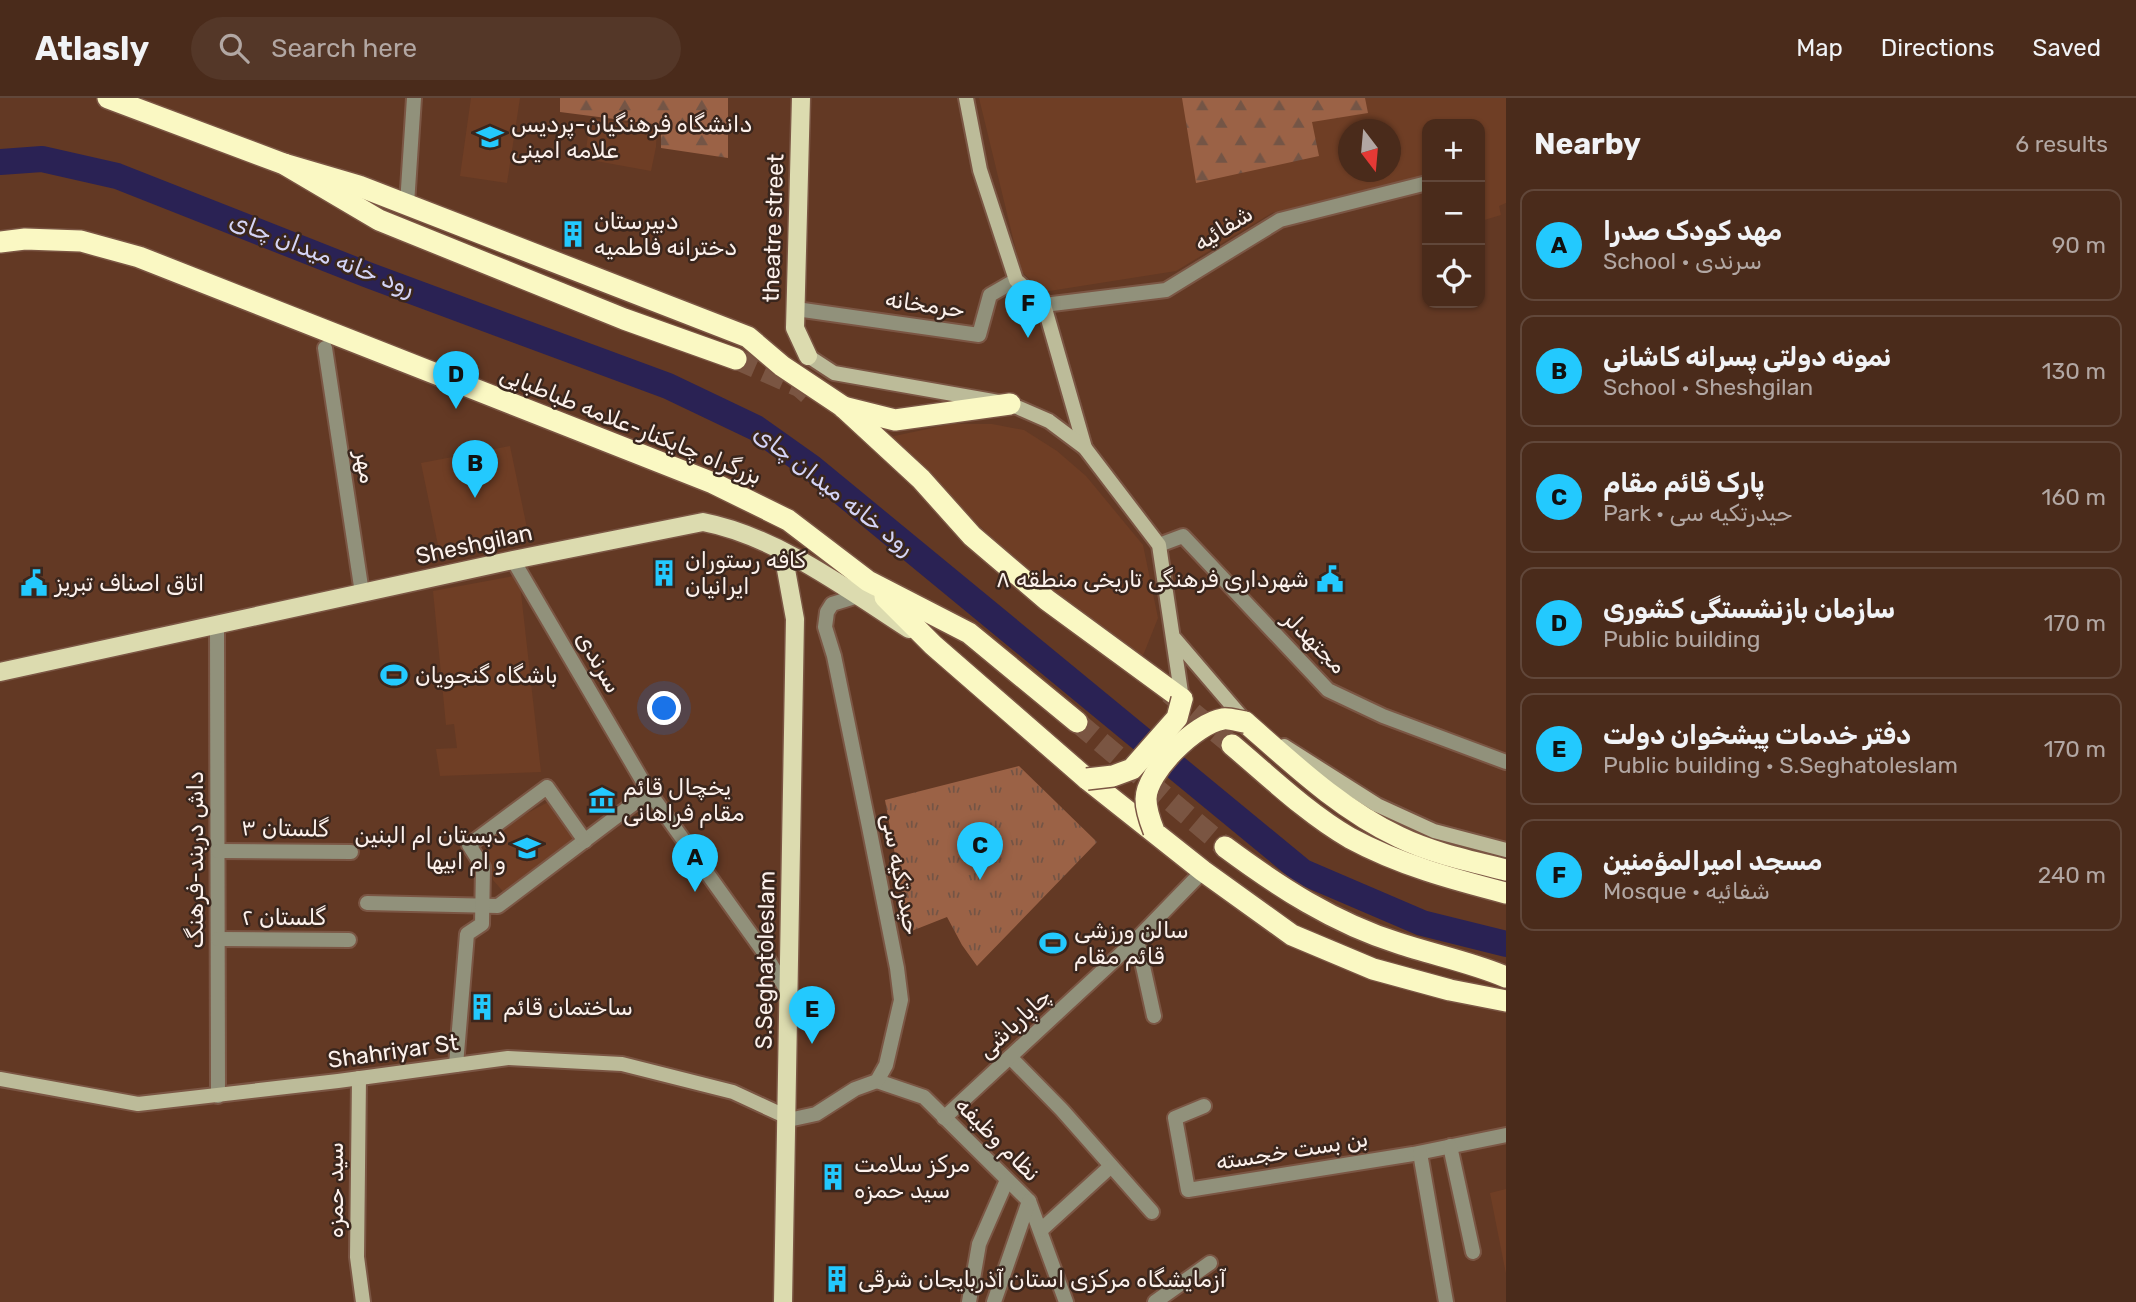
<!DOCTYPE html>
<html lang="en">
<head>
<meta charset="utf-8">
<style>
	body { margin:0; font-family:Rubik,"Noto Sans Arabic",sans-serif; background:#543728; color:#f1f3f6 }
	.controls { position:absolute; right:21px; top:21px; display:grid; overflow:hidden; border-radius:14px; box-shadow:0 2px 5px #0004 }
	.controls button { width:63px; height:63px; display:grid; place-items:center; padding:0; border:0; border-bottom:2px solid #61473a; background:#4a2b1b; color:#f1f3f6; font:35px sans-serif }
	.compass { position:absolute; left:1338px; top:21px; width:63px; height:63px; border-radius:50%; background:#4a2b1b; box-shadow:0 2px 5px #0004; rotate:164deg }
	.you { position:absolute; left:665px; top:611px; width:24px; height:24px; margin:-18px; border:5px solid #fff; border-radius:50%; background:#1a73e8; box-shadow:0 0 0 10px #1a73e833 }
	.badge { display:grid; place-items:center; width:46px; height:46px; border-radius:50%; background:#23c9fe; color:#111; font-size:23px; font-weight:700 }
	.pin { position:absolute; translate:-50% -58px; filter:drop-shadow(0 2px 4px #0008) }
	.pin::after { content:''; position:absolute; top:37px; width:24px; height:21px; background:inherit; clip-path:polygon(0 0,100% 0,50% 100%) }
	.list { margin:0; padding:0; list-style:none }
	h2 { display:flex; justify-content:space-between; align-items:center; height:91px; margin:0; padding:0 28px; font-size:30px }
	h2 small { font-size:23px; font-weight:400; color:#b2a7a3 }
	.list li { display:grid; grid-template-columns:46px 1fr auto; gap:21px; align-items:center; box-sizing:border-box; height:112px; margin:0 14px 14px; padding:0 14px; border:2px solid #61473a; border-radius:14px }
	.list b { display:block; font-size:26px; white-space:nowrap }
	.list p { margin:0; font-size:23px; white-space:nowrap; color:#b2a7a3 }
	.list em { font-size:23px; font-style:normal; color:#b2a7a3 }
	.icon { flex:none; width:38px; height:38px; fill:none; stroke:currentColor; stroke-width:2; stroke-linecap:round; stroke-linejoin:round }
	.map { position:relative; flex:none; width:1506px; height:1204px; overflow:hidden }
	header { display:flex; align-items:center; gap:42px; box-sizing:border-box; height:98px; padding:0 35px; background:#4a2b1b; border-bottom:2px solid #61473a }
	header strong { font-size:33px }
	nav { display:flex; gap:38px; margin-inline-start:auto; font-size:24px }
	.search { width:490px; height:63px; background:#543728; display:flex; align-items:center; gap:18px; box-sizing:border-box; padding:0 24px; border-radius:38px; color:#b2a7a3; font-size:26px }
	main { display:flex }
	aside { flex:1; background:#4a2b1b }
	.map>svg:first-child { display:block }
	.built { fill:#6f3e25; fill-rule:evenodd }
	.forest { fill:url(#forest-firs) }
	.park { fill:url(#park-tufts) }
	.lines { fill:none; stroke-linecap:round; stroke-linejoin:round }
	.river { stroke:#2a2254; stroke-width:26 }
	.highway-tunnel { stroke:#7a5542; stroke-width:21; stroke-dasharray:21 10; stroke-linecap:butt }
	.street-casing { stroke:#7b5644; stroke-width:18 }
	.secondary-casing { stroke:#7b5644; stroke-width:18 }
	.primary-casing { stroke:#7b5644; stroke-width:21 }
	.highway-casing { stroke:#7b5644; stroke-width:24 }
	.street { stroke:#91917b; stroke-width:14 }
	.secondary { stroke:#bcbb99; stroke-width:14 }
	.primary { stroke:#dcdbaf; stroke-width:18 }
	.highway { stroke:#faf8c3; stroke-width:21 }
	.highway-bridge-casing { stroke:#7b5644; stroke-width:24; stroke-linecap:butt }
	.highway-bridge { stroke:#faf8c3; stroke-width:21 }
	.labels { text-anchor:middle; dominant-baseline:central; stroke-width:5; stroke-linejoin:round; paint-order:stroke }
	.poi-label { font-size:23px; fill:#fcf1ec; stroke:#3a261d; text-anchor:start }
	.street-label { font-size:23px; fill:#fcf1ec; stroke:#3a261d }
	.water-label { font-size:24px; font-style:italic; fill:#d4d4f6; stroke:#3a261d }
</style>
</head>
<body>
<header>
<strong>Atlasly</strong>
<div class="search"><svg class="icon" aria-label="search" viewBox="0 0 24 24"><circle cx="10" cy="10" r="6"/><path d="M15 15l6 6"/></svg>Search here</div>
<nav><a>Map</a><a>Directions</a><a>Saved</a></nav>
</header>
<main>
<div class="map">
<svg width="1506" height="1204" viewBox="0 0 1506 1204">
	<defs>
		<pattern id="forest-firs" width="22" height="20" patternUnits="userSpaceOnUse" patternTransform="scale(1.75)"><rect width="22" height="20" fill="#9b6246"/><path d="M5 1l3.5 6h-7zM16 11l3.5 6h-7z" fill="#745546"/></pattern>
		<pattern id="park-tufts" width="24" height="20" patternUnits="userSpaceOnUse" patternTransform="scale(1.75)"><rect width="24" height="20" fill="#9b6246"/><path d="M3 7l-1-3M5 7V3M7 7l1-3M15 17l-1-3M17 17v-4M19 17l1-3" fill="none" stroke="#745546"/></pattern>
	</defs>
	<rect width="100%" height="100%" fill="#633924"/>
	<g class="built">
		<polygon points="471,0 520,0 507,85 460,78"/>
		<path d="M979 0H1506V105L1499 108 1501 117 1481 123 1480 26H1427V78L1272 115 1176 173 1043 194 1021 173ZM1349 32H1391V74H1349Z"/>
		<polygon points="590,20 657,29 656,49 651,73 585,61"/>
		<polygon points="951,326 992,326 1024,332 1057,353 1086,378 1143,447 1158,520 1142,560 1065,502 1009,455 885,340"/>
		<polygon points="510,348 528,435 439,452 421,365"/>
		<polygon points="519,477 541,674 440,678 436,651 457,650 454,626 446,627 433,493"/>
		<polygon points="550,703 576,742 506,797 493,782 488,759 490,741 507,726"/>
		<polygon points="1506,1091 1506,1176 1490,1095"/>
	</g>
	<g class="forest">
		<polygon points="560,0 728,0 728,60 661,50 661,27 560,14"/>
		<polygon points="1182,0 1365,0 1368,15 1312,24 1319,58 1196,85"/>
	</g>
	<polygon class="park" points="1019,668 1097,744 977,868 962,847 947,819 909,834 885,702"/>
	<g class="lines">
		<polyline class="river" points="0,64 42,61 117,78 368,177 668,288 756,330 811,369 1303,774 1422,825 1506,846"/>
		<g class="highway-tunnel">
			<polyline points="736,261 800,289 808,296"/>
			<polyline points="1169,595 1232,647"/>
			<polyline points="1077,624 1225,749"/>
		</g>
		<defs>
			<g id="street">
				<polyline points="407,106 414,0"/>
				<polyline points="1044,207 1166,192 1280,122 1427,85"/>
				<polyline points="796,211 979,237 990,197 1016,182"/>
				<polyline points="325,250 362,495"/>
				<polyline points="1159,447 1183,438 1328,592 1383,618 1506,664"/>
				<polyline points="513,462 649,694 763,853 789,896"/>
				<polyline points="217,526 218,998"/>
				<polyline points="218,753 351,754"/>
				<polyline points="367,805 498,808 649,694"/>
				<polyline points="218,841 349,842"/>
				<polyline points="1137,841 1154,918"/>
				<polyline points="1010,959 1062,1012 1152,1114"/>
				<polyline points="456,967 467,836 482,826 483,769 469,747 547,689 585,743"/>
				<polyline points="877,983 924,999 1029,1103 1066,1204"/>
				<polyline points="1204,1008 1175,1020 1188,1092 1413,1056 1506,1037"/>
				<polyline points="787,1019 793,1021 816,1016 855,991 877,983 886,967 901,902 897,870 869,729 834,558 825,529 827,514 832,506 858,498"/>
				<polyline points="944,1020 1137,841 1203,773"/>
				<polyline points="1450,1048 1473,1154"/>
				<polyline points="1420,1055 1446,1204"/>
				<polyline points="1041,1132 1111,1068"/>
				<polyline points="969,1204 979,1146 1007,1082"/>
				<polyline points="994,1204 1029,1103"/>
				<polyline points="1155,1204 1210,1165"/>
			</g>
			<g id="secondary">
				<polyline points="966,0 980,72 1016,182 1044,207 1085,350"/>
				<polyline points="808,258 834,275 1010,306 1049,323 1085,350 1159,447 1182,601"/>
				<polyline points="1175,541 1246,624"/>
				<polyline points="1284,648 1377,707 1434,733 1506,752"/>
				<polyline points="359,980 357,1159 363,1204"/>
				<polyline points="0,981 138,1006 338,983 508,960 622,966 733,994 787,1019"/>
			</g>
			<g id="primary">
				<polyline points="801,0 795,230 808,258"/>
				<polyline points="783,455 795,521 783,1204"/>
				<path d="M0 574 513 462 703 424C776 438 847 491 909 531"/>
			</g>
			<g id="highway">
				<polyline points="108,0 284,66 379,122 624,221 736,261"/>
				<polyline points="284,66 359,88 748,239 782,268 842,308 921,381 972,438 1047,502 1182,601"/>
				<polyline points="0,144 25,141 81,143 139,159 713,385 788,422 868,483 969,535 1077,624"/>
				<polyline points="843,309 895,322 1010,306"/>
				<polyline points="885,499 933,547 1087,681 1203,773 1292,837 1373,871 1450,892 1506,903"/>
				<path d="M1245 624C1293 666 1340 711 1399 739 1432 755 1470 763 1506 772"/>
				<path d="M1232 647C1270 679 1307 715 1350 740 1400 767 1452 781 1506 795"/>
				<path d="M1225 749C1279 789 1334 825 1398 845 1434 857 1471 864 1506 879"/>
			</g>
		</defs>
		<use href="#street" class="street-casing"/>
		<use href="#secondary" class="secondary-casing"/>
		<use href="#primary" class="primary-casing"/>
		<use href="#highway" class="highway-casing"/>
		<use href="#street" class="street"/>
		<use href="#secondary" class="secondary"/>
		<use href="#primary" class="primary"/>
		<use href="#highway" class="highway"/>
		<defs>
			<g id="highway-bridge">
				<polyline points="1087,681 1113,678 1132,671 1177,620 1182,601"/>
				<path d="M1154 733C1150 723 1146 712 1146 701 1146 674 1196 625 1223 621 1229 620 1238 623 1245 624"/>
			</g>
		</defs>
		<use href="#highway-bridge" class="highway-bridge-casing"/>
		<use href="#highway-bridge" class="highway-bridge"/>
	</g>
	<defs>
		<symbol id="university-bare" viewBox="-9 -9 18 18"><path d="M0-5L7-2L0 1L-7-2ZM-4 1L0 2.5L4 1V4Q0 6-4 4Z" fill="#23c9fe" stroke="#3a261d" stroke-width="2.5" paint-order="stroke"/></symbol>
		<symbol id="building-bare" viewBox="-9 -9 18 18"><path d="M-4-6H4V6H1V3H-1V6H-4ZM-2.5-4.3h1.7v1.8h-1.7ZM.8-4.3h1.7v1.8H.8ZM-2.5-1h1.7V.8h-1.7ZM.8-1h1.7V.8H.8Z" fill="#23c9fe" stroke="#3a261d" stroke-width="2.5" paint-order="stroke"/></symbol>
		<symbol id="civic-bare" viewBox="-9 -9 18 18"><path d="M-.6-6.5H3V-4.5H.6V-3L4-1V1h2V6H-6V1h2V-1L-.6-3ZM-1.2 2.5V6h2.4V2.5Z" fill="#23c9fe" stroke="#3a261d" stroke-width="2.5" paint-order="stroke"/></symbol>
		<symbol id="stadium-bare" viewBox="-9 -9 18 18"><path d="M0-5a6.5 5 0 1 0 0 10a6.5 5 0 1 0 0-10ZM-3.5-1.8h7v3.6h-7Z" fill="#23c9fe" stroke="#3a261d" stroke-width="2.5" paint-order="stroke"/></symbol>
		<symbol id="museum-bare" viewBox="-9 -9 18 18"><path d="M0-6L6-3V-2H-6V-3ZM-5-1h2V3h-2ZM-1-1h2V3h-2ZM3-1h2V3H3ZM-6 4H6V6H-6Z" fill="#23c9fe" stroke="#3a261d" stroke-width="2.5" paint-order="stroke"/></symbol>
		<symbol id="school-bare" viewBox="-9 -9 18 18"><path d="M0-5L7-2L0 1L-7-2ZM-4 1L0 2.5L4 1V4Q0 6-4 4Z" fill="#23c9fe" stroke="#3a261d" stroke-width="2.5" paint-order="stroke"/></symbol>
	</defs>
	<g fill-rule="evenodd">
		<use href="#university-bare" x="471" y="20" width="38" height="38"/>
		<use href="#building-bare" x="554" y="117" width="38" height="38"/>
		<use href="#building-bare" x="645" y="456" width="38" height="38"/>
		<use href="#civic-bare" x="1311" y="462" width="38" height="38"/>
		<use href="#civic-bare" x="15" y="466" width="38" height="38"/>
		<use href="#stadium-bare" x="375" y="558" width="38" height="38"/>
		<use href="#museum-bare" x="583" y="683" width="38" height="38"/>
		<use href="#school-bare" x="508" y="731" width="38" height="38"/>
		<use href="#stadium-bare" x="1034" y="826" width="38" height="38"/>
		<use href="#building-bare" x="463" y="890" width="38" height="38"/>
		<use href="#building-bare" x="814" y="1060" width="38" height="38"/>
		<use href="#building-bare" x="818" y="1162" width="38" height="38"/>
	</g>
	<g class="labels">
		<g class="poi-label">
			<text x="511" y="26">دانشگاه فرهنگیان-پردیس<tspan x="511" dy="26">علامه امینی</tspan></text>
			<text x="594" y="123">دبیرستان<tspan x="594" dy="26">دخترانه فاطمیه</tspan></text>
			<text x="685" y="462">کافه رستوران<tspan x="685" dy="26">ایرانیان</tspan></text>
			<text x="1309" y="481" text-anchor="end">شهرداری فرهنگی تاریخی منطقه ۸</text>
			<text x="55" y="485">اتاق اصناف تبریز</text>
			<text x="415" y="577">باشگاه گنجویان</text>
			<text x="623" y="689">یخچال قائم<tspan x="623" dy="26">مقام فراهانی</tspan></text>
			<text x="506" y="737" text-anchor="end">دبستان ام البنین<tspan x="506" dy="26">و ام ابیها</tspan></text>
			<text x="1074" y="832">سالن ورزشی<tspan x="1074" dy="26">قائم مقام</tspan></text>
			<text x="503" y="909">ساختمان قائم</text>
			<text x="854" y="1066">مرکز سلامت<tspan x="854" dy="26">سید حمزه</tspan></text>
			<text x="858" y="1181">آزمایشگاه مرکزی استان آذربایجان شرقی</text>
		</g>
		<g class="street-label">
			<text transform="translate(773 130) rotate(-88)">theatre street</text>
			<text transform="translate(1223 130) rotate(-32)">شفائیه</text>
			<text transform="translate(925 206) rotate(8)">حرمخانه</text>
			<text transform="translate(631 327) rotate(22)">بزرگراه چایکنار-علامه طباطبایی</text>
			<text transform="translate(366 369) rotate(81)">مهر</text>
			<text transform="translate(474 446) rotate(-12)">Sheshgilan</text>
			<text transform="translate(1315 544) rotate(45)">مجتهدلر</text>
			<text transform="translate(599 564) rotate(60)">سرندی</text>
			<text transform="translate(285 730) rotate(1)">گلستان ۳</text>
			<text transform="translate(195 762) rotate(-90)">داش دربند-فرهنگ</text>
			<text transform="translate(901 776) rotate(79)">حیدرتکیه سی</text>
			<text x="284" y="819">گلستان ۲</text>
			<text transform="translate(765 862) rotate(-89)">S.Seghatoleslam</text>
			<text transform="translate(1014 925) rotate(-43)">چاپارباشی</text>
			<text transform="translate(393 953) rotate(-8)">Shahriyar St</text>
			<text transform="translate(998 1041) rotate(45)">نظام وظیفه</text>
			<text transform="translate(1292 1052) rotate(-9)">بن بست خجسته</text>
			<text transform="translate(335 1092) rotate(-90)">سید حمزه</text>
		</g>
		<g class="water-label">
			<text transform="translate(322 156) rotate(21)">رود خانه میدان چای</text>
			<text transform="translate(834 392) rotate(38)">رود خانه میدان چای</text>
		</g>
	</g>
</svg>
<div class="controls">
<button>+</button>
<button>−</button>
<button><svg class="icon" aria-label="locate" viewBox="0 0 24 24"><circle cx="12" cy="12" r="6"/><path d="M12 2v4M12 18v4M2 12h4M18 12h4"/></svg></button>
</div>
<svg class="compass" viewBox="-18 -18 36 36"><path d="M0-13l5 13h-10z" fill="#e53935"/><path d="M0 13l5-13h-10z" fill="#b2a7a3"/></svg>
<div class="you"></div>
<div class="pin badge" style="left:695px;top:794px">A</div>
<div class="pin badge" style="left:475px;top:400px">B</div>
<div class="pin badge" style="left:980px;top:782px">C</div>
<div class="pin badge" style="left:456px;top:311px">D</div>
<div class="pin badge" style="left:812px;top:946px">E</div>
<div class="pin badge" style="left:1028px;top:240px">F</div>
</div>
<aside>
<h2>Nearby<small>6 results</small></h2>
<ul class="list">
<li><span class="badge">A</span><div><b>مهد کودک صدرا</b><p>School · سرندی</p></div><em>90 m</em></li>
<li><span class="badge">B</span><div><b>نمونه دولتی پسرانه کاشانی</b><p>School · Sheshgilan</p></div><em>130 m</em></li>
<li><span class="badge">C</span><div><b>پارک قائم مقام</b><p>Park · حیدرتکیه سی</p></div><em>160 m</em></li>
<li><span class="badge">D</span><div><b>سازمان بازنشستگی کشوری</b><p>Public building</p></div><em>170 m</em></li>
<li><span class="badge">E</span><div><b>دفتر خدمات پیشخوان دولت</b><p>Public building · S.Seghatoleslam</p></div><em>170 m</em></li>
<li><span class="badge">F</span><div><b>مسجد امیرالمؤمنین</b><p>Mosque · شفائیه</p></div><em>240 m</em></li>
</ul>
</aside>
</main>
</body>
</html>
